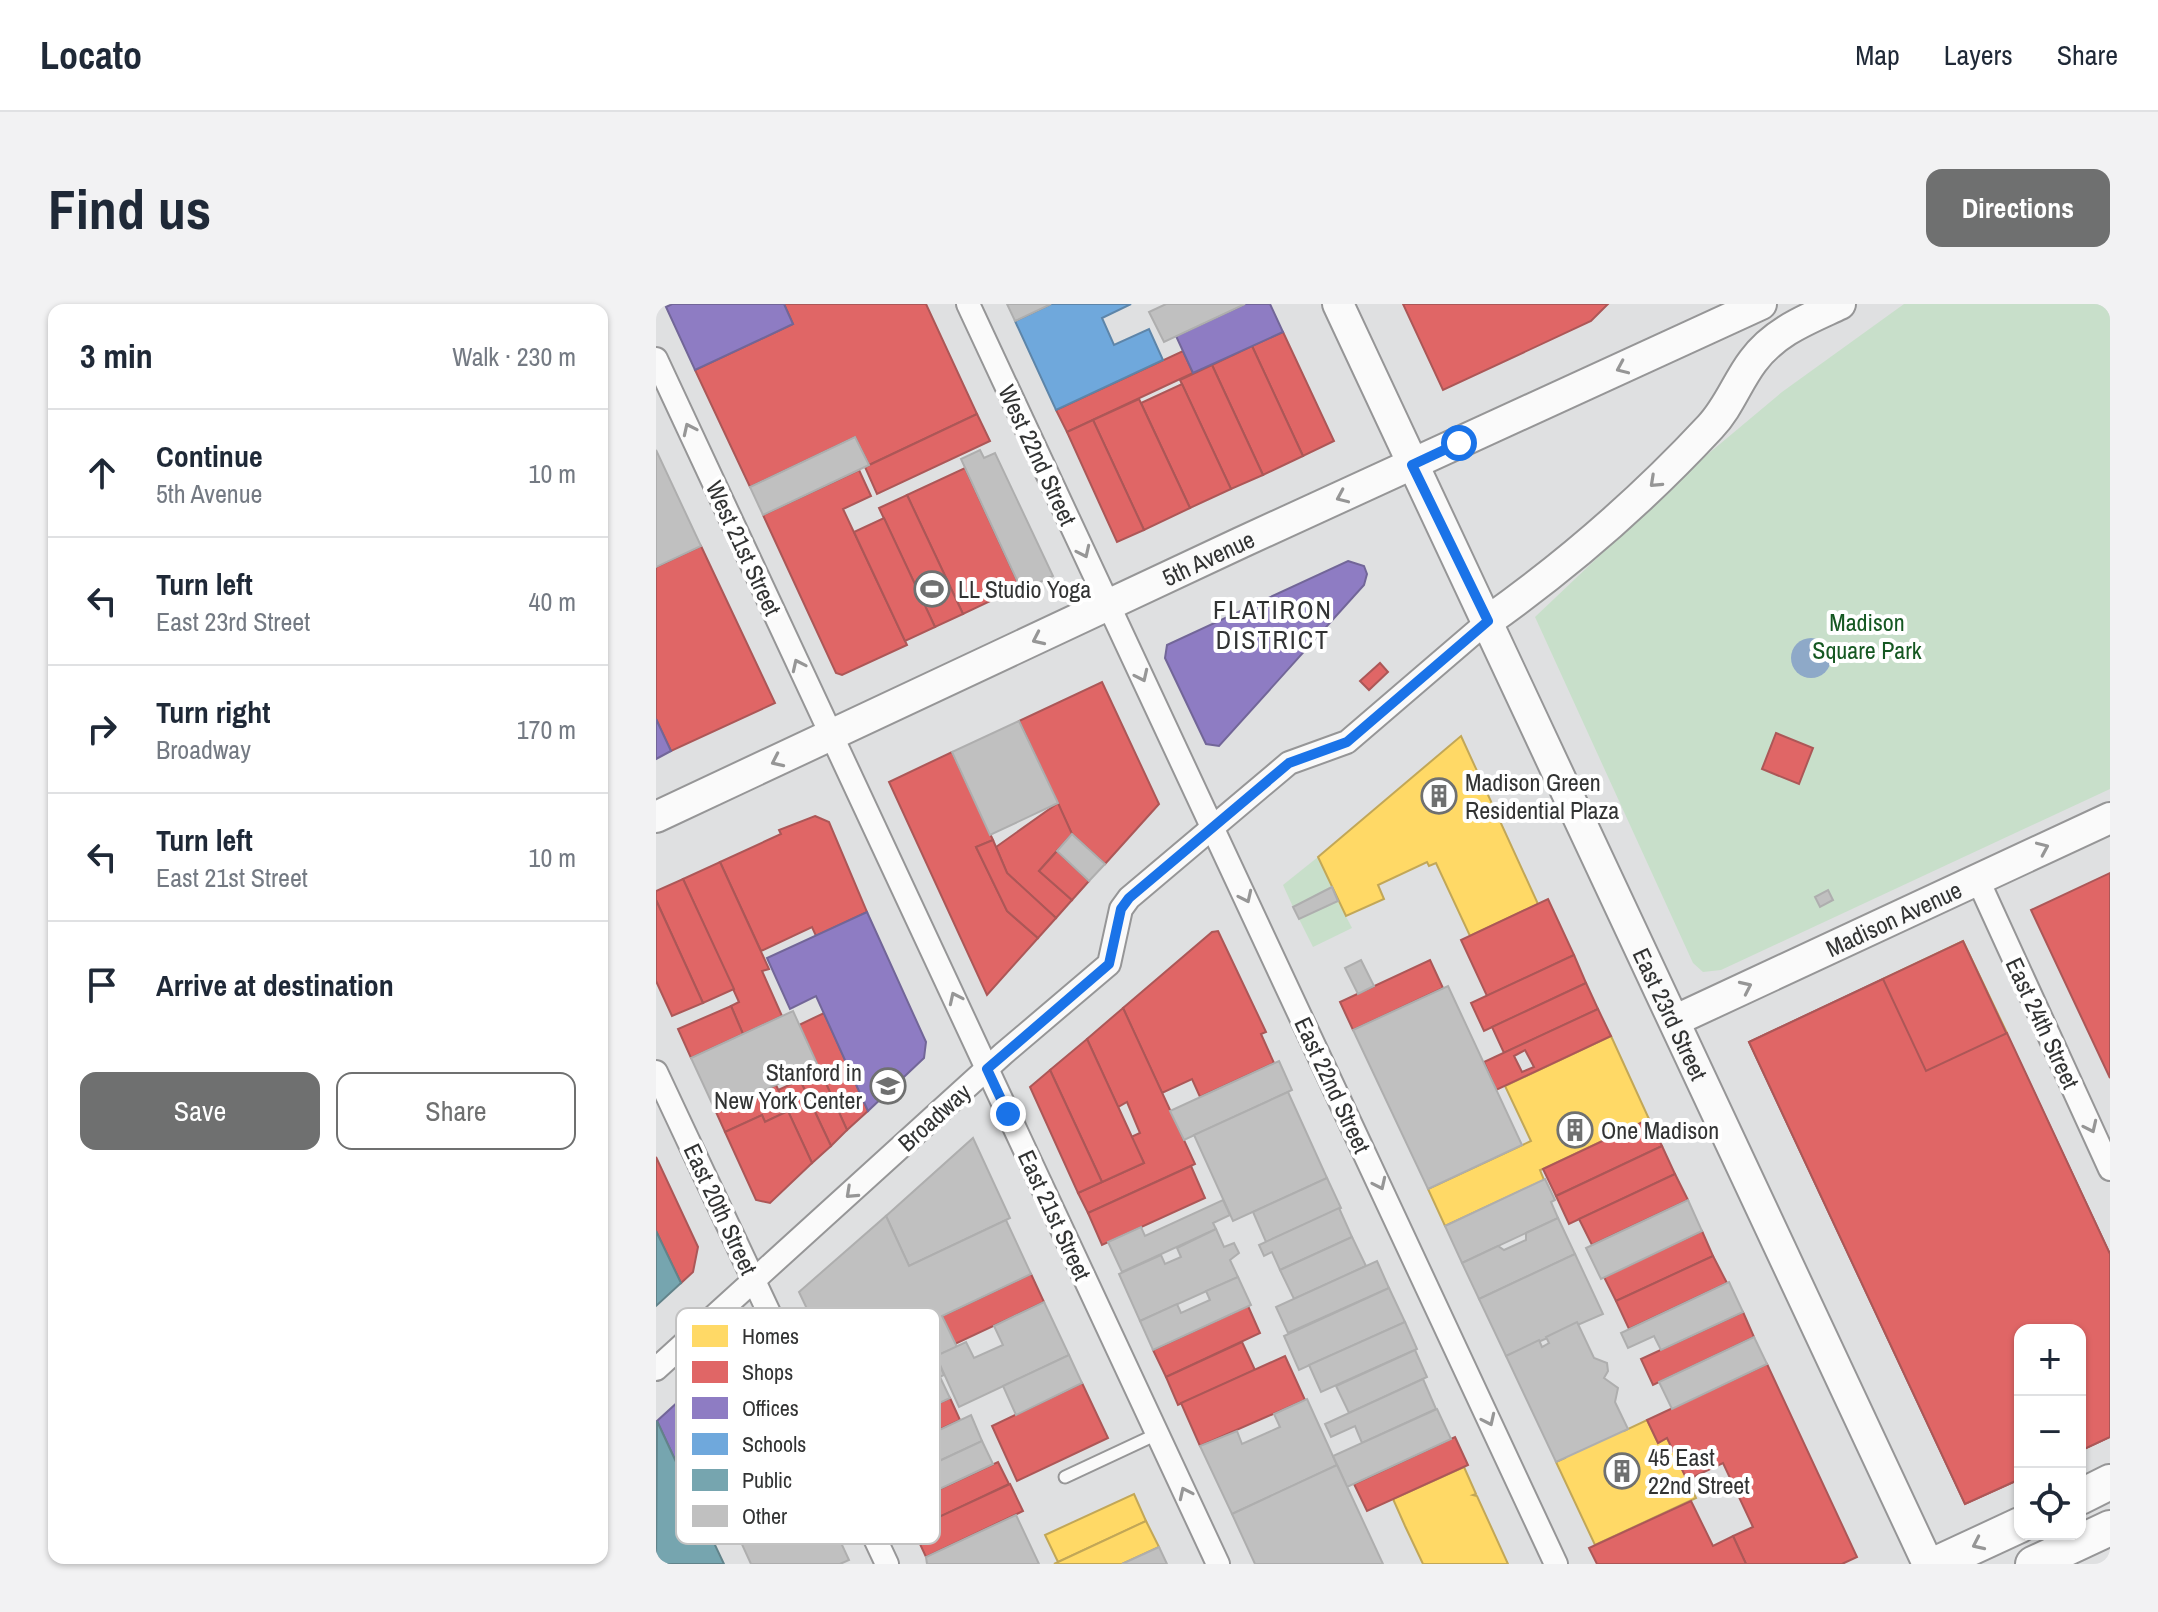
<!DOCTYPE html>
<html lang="en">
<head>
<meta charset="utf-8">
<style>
	body { margin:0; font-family:"Archivo Narrow",sans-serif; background:#f2f2f3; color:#1f2937 }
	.controls { position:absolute; right:24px; bottom:24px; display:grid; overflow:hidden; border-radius:16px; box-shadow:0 2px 6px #0004 }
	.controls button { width:72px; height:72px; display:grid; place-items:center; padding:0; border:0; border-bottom:2px solid #e0e1e3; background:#fff; color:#1f2937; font:40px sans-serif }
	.stop { position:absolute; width:24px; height:24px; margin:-18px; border:6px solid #1a73e8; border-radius:50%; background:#fff }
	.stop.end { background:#1a73e8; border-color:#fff; box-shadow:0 2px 8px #0008 }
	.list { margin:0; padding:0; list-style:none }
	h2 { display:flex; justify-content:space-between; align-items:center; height:104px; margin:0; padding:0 32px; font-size:34px }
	h2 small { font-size:26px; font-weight:400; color:#747a83 }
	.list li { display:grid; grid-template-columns:52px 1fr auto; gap:24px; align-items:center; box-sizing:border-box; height:128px; padding:0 32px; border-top:2px solid #e0e1e3 }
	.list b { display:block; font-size:30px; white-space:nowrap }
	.list p { margin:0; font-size:26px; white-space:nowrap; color:#747a83 }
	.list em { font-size:26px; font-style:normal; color:#747a83 }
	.actions { display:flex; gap:16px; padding:24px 32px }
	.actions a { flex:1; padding:18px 0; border:2px solid #6f7070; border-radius:16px; text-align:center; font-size:28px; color:#6f7070 }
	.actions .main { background:#6f7070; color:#fff }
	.icon { flex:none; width:44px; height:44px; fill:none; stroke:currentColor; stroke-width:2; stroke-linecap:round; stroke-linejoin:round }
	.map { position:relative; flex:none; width:1454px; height:1260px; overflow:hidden; border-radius:16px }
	header { display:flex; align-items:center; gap:48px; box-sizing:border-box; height:112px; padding:0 40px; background:#fff; border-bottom:2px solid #e0e1e3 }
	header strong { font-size:38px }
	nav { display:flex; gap:44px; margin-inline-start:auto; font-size:28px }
	.intro { display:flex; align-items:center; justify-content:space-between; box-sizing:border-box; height:192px; padding:0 48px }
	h1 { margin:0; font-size:56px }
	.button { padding:20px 36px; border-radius:16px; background:#6f7070; color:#fff; font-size:28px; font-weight:700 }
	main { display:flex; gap:48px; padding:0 48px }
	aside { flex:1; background:#fff; border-radius:16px; box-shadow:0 2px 6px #0004 }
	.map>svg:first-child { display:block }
	.green { fill:#c8dfca }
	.water { fill:#8ea9c8 }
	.homes { fill:#ffd966; stroke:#c2a757; stroke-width:2 }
	.shops { fill:#e06666; stroke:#ac5757; stroke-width:2; fill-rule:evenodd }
	.offices { fill:#8e7cc3; stroke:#726698; stroke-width:2 }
	.schools { fill:#6fa8dc; stroke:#5d85a9; stroke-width:2 }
	.public { fill:#76a5af; stroke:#62838a; stroke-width:2 }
	.building { fill:#c0c0c0; stroke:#aeaeae; stroke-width:2 }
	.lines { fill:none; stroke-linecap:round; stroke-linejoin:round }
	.lane-casing { stroke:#969697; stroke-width:15 }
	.street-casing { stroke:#969697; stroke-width:26 }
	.secondary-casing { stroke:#969697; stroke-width:34 }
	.primary-casing { stroke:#969697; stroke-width:38 }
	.lane { stroke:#fafafa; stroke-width:11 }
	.street { stroke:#fafafa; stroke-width:22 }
	.secondary { stroke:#fafafa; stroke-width:30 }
	.primary { stroke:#fafafa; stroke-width:34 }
	.oneway { stroke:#969696 }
	.route { stroke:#1a73e8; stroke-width:10 }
	.labels { text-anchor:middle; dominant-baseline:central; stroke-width:8; stroke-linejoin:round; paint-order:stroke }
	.street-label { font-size:24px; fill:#323333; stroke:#fff }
	.poi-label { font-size:24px; fill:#323333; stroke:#fff; text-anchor:start }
	.park-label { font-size:24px; fill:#155822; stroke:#fff }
	.neighbourhood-label { font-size:26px; letter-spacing:2px; fill:#323333; stroke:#fff }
	.key { fill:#fff; stroke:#c2c2c2; stroke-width:2 }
	.key-label { font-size:22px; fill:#323333 }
</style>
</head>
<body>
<header>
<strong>Locato</strong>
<nav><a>Map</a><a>Layers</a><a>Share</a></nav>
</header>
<div class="intro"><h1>Find us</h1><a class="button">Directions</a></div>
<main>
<aside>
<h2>3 min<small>Walk · 230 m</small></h2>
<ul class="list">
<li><svg class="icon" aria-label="ahead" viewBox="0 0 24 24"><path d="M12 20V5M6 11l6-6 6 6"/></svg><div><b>Continue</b><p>5th Avenue</p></div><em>10 m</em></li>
<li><svg class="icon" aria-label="left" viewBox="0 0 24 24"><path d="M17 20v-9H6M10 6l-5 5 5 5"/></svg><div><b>Turn left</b><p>East 23rd Street</p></div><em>40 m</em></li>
<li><svg class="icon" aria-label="right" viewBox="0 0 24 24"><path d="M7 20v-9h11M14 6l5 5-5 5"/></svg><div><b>Turn right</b><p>Broadway</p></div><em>170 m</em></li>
<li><svg class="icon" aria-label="left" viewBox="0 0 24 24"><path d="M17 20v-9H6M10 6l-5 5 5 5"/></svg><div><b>Turn left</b><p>East 21st Street</p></div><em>10 m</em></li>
<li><svg class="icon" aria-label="arrive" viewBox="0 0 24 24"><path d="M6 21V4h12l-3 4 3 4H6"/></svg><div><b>Arrive at destination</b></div></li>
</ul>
<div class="actions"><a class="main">Save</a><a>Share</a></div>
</aside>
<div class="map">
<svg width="1454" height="1260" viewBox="0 0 1454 1260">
	<rect width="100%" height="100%" fill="#dfe0e1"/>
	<g class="green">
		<polygon points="1248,0 1454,0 1454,485 1065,666 1047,668 1037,659 879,313 1040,160 1126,88"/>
		<polygon points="662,553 676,583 637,603 627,581"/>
		<polygon points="682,597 696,624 657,643 643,615"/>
	</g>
	<circle class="water" cx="1155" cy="354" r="20"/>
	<g class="homes">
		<polygon points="805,432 882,600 814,632 780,559 773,562 771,558 722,581 728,595 690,612 662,553"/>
		<polygon points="1307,637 1351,729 1270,767 1227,675"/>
		<polygon points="955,732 993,815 887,865 884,866 888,876 789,922 772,885 875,837 849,782"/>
		<polygon points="951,1091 968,1127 991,1116 1002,1139 1011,1134 1040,1194 939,1241 900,1158 909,1154 893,1119"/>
		<polygon points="808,1163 820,1190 817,1191 821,1192 852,1260 767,1260 749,1222 737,1195"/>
		<polygon points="478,1190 490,1217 402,1258 389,1231"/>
		<polygon points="490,1217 503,1243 466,1260 398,1260"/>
	</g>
	<g class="shops">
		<polygon points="128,0 270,0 321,110 213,161 199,133 94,183 39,66 137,20"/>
		<polygon points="747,0 952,0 935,17 787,86"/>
		<polygon points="627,28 678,137 647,152 596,42"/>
		<polygon points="596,42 647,152 607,171 556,61"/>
		<polygon points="527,47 537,69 411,128 400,106"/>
		<polygon points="556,61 607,171 575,185 524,76"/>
		<polygon points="526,80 575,185 534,204 485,99"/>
		<polygon points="483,95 534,204 488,226 437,116"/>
		<polygon points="321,110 334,137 221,190 209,163"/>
		<polygon points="437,116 488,226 461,238 411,128"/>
		<polygon points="309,164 364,283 307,310 251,191"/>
		<polygon points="203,166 215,192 187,205 251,341 186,371 180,369 107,211"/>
		<polygon points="251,191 307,310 279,323 223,204"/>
		<polygon points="228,214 279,323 249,337 198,228"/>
		<polygon points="45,242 119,399 15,447 0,415 0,263"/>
		<polygon points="724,359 732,368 713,386 704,377"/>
		<polygon points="446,378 503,500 449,560 416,530 363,417"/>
		<polygon points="1120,429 1157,444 1143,480 1106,465"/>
		<polygon points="296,448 337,536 320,543 351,607 382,634 331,691 233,478"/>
		<polygon points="402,499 416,530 383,567 416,596 400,614 351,569 340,543"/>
		<polygon points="159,512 173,518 211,608 160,632 156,623 105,647 64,558 125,530 123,526"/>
		<polygon points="337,536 351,569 400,614 382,634 351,607 320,543"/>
		<polygon points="401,547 433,577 416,596 383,567"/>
		<polygon points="64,558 113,665 106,667 126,712 87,730 75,702 83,698 27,575"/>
		<polygon points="1454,569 1454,774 1375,606"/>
		<polygon points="27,575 78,685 47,699 0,596 0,587"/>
		<polygon points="892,595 918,651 831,692 805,636"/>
		<polygon points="0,596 47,699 16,712 0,677"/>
		<polygon points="562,627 610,728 605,730 618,759 544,793 536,775 506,789 467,704 556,628"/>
		<polygon points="1307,637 1454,950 1454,1133 1424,1147 1424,1026 1364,1026 1364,1175 1309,1200 1093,738"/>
		<polygon points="918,651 930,679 828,727 815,699"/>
		<polygon points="774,656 787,684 697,726 684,698"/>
		<polygon points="1227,675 1270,767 1351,729 1454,950 1454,1133 1424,1147 1424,1026 1364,1026 1364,1175 1309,1200 1093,738"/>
		<polygon points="930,679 942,705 848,749 836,723"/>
		<polygon points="75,702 87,730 35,754 22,725"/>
		<polygon points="467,704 539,860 432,909 422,889 488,859 475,833 484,829 471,798 462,803 431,735"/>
		<path d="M942 705 955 732 840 786 828 758ZM869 746 878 763 866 768 858 752Z"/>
		<polygon points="168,709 212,807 191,826 143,721"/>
		<polygon points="431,735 488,859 446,878 394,766"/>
		<polygon points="164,766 191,826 175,842 144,776"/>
		<polygon points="394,766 446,878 422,889 374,783"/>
		<polygon points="144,776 175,842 156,859 122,786"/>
		<polygon points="120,781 132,807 109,818 106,811 69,828 60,808"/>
		<polygon points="132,807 156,859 114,899 100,896 69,828 106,811 109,818"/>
		<polygon points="993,815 1006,842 900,892 887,865"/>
		<polygon points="1006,842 1019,870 913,920 900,892"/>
		<polygon points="0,853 42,943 37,968 25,979 0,927"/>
		<polygon points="535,862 549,894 446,941 432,909"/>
		<polygon points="1019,870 1032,896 936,941 923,915"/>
		<polygon points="1046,927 1057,952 960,997 948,973"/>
		<polygon points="1057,952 1071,979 973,1025 960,997"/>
		<polygon points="375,970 388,998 299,1040 286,1012"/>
		<polygon points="592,1002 604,1029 510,1073 497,1046"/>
		<polygon points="1087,1008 1098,1033 997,1081 985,1055"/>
		<polygon points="586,1038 599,1066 522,1101 510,1073"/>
		<polygon points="629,1052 649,1096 544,1142 525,1099"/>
		<polygon points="1111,1060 1201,1253 1186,1260 1090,1260 1077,1232 1097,1223 1067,1159 1031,1176 1011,1134 1002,1139 991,1116"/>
		<polygon points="426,1079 452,1134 361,1177 336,1122"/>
		<polygon points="294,1094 304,1116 225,1153 215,1131"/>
		<polygon points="799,1133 812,1161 711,1207 698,1180"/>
		<polygon points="342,1158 353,1180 256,1226 245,1203"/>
		<polygon points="354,1180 367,1207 270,1253 257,1225"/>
		<polygon points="1035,1197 1057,1242 1077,1232 1090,1260 941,1260 933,1244"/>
	</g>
	<g class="offices">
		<polygon points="16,0 128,0 137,20 39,66 10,3"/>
		<polygon points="589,0 614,0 627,28 537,69 520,32"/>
		<polygon points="692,257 708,262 711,270 708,281 563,442 550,440 509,354 511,341"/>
		<polygon points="0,415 15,447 0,455"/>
		<polygon points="211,608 270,738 268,754 212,807 160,692 134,705 111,654"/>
		<polygon points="81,1051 95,1057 151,1175 75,1211 65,1191 41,1203 1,1117 70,1054"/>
	</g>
	<polygon class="schools" points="395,0 475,0 446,14 458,41 493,25 507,56 400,106 359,17"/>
	<g class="public">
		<polygon points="0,927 25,979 0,1002"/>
		<polygon points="1,1117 41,1203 68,1260 0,1260"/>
	</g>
	<g class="building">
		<polygon points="351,0 395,0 359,17"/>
		<polygon points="510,0 589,0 508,38 493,8"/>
		<polygon points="199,133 213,161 107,211 94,183"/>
		<polygon points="0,146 45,242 0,263"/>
		<polygon points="324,146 328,154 339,149 397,272 366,287 305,155"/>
		<polygon points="363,417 402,499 334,531 296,448"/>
		<polygon points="416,530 449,560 433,577 401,547"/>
		<polygon points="676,583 682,597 643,615 637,603"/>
		<polygon points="1172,586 1177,596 1164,603 1159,593"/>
		<polygon points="705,656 718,682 702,690 689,664"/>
		<polygon points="792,682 866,841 772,885 697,726"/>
		<polygon points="137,707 162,762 60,808 35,754"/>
		<polygon points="623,757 636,786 528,836 514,807"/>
		<polygon points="632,788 671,874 577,917 538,831"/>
		<polygon points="317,834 354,914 253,962 230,912"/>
		<polygon points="671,874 685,904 610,938 597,908"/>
		<polygon points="889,875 899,896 895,898 902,914 806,959 789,922"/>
		<polygon points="567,896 574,911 557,919 560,925 466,968 452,938 485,923 489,932"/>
		<polygon points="1032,896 1046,927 945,975 930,944"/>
		<polygon points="683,904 696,933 624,966 616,948 608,952 603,941"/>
		<polygon points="230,912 253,962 350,916 375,970 286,1012 301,1043 280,1052 288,1071 201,1111 143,988"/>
		<polygon points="902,914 919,950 823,995 806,959 842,942 848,946 870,936 870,929"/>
		<polygon points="560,925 568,943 578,939 583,949 574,956 582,973 484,1017 463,970 505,951 509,960 525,953 521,944"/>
		<polygon points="696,933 710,962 638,995 624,966"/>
		<polygon points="919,950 947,1010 850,1052 823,995"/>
		<polygon points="721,957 733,984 632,1029 620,1003"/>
		<polygon points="582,973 595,1001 497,1046 484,1017 521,1000 525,1009 554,996 550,987"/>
		<polygon points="1073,978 1087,1008 1005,1046 998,1032 972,1044 965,1029"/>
		<polygon points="733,984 749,1018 643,1066 628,1032"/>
		<polygon points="388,998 413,1051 303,1103 280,1052 310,1038 318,1054 347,1041 338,1022"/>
		<polygon points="749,1018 761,1045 665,1088 653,1061"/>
		<polygon points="921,1018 938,1054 951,1059 952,1067 948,1074 962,1084 959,1098 972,1125 900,1158 850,1052 883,1036 886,1043 893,1039 890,1033"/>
		<polygon points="1098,1033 1111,1060 1016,1105 1003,1078"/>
		<polygon points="759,1046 771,1073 693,1109 680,1082"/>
		<polygon points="413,1051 426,1079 360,1111 347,1082"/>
		<polygon points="284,1073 294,1094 211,1133 201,1111"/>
		<polygon points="767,1075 780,1105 706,1139 699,1122 675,1133 669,1120"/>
		<polygon points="651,1095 681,1161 576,1210 544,1142 581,1127 586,1140 624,1123 618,1110"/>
		<polygon points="781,1105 795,1135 691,1183 677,1152"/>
		<polygon points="315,1111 326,1137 236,1179 224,1154"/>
		<polygon points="326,1137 337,1160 245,1203 234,1180"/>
		<polygon points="681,1161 727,1260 599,1260 576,1210"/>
		<polygon points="155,1174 193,1256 184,1260 95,1260 73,1212"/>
		<polygon points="360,1211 383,1260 271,1260 270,1253"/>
		<polygon points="503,1243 511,1260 466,1260"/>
	</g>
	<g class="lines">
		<defs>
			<polyline id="lane" points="409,1173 501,1130"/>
			<g id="street">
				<polyline points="312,0 900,1260"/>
				<polyline points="0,55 562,1260"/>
				<polyline points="1321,574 1454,865"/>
				<polyline points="0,768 231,1260"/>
				<polyline points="0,1065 347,750 453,660 465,605 473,594 633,459 691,438 832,317"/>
			</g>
			<g id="secondary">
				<path id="s1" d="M682 0 1272 1260"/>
				<path d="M832 317C911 261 988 194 1054 123 1073 103 1081 78 1097 57 1119 27 1152 15 1184 0"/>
				<path id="s2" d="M0 513 584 239 1105 0"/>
				<path id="s3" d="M1020 716 1454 514"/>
			</g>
			<g id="primary">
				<polyline points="1424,1193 1454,1178"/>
				<polyline points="1280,1260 1364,1221"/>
				<polyline points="1377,1260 1454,1224"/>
			</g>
		</defs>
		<use href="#lane" class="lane-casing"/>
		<use href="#street" class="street-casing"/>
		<use href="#secondary" class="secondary-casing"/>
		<use href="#primary" class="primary-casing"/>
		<use href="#lane" class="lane"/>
		<use href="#street" class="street"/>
		<use href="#secondary" class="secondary"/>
		<use href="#primary" class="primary"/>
	</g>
	<defs><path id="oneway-chevron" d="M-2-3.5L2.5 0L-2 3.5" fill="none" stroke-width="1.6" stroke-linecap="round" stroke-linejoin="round" transform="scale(2)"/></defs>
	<g class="oneway">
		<use href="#oneway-chevron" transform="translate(966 64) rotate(156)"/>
		<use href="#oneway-chevron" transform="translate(33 125) rotate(-115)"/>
		<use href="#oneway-chevron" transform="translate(999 178) rotate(137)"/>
		<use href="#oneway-chevron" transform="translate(686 193) rotate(156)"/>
		<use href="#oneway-chevron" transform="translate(428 248) rotate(65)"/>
		<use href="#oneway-chevron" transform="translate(382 335) rotate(155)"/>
		<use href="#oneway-chevron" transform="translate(142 361) rotate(-115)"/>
		<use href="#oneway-chevron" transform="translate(486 372) rotate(65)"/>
		<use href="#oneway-chevron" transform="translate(121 457) rotate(155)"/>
		<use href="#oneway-chevron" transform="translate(1387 544) rotate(-24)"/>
		<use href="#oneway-chevron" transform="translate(590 593) rotate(65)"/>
		<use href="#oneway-chevron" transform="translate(1090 683) rotate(-25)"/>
		<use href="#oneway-chevron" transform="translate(299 694) rotate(-115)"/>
		<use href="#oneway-chevron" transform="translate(1435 823) rotate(65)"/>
		<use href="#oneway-chevron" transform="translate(724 880) rotate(65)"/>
		<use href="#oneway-chevron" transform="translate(195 889) rotate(137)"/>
		<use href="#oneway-chevron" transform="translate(833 1116) rotate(65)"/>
		<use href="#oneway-chevron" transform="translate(529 1189) rotate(-115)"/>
		<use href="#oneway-chevron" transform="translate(1322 1240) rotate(155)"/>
	</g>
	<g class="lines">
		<polyline class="route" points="352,810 331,765 453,660 465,605 473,594 633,459 691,438 832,317 756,161 803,139"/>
	</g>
	<defs>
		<symbol id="stadium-ring" viewBox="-11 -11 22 22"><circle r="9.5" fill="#fff" stroke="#6f7070" stroke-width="1.5"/><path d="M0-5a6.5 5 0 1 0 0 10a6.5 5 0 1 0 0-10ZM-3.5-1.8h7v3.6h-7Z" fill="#6f7070"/></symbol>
		<symbol id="building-ring" viewBox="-11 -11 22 22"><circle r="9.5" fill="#fff" stroke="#6f7070" stroke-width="1.5"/><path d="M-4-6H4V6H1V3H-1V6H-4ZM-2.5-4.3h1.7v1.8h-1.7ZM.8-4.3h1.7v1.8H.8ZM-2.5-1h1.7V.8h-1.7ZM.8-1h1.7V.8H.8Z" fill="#6f7070"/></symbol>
		<symbol id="university-ring" viewBox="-11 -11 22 22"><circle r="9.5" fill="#fff" stroke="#6f7070" stroke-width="1.5"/><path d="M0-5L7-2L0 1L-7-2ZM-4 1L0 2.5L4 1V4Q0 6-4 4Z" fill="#6f7070"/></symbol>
	</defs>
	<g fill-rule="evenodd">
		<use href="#stadium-ring" x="256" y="265" width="40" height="40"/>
		<use href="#building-ring" x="763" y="472" width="40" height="40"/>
		<use href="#university-ring" x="212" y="762" width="40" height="40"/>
		<use href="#building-ring" x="899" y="806" width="40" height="40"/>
		<use href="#building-ring" x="946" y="1147" width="40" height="40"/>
	</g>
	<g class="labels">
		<g class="street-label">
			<text transform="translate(382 151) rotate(65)">West 22nd Street</text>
			<text transform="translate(88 244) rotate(65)">West 21st Street</text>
			<text stroke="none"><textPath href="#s2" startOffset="610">5th Avenue</textPath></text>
			<text stroke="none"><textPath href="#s3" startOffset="240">Madison Avenue</textPath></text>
			<text stroke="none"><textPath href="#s1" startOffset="784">East 23rd Street</textPath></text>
			<text transform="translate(1387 719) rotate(65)">East 24th Street</text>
			<text transform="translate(677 781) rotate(65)">East 22nd Street</text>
			<text transform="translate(278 813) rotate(-42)">Broadway</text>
			<text transform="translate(65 905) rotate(65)">East 20th Street</text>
			<text transform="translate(399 911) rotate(65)">East 21st Street</text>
		</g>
		<g class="poi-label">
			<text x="302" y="285">LL Studio Yoga</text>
			<text x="809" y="478">Madison Green<tspan x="809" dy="28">Residential Plaza</tspan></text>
			<text x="206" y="768" text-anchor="end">Stanford in<tspan x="206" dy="28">New York Center</tspan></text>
			<text x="945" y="826">One Madison</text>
			<text x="992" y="1153">45 East<tspan x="992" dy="28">22nd Street</tspan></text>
		</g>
		<g class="park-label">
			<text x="1211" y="318">Madison<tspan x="1211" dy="28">Square Park</tspan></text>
		</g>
		<g class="neighbourhood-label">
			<text x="617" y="305">FLATIRON<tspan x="617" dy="30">DISTRICT</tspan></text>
		</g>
	</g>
	<rect x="20" y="1004" width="264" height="236" rx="12" class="key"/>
	<rect x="36" y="1021" width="36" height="22" fill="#ffd966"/>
	<rect x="36" y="1057" width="36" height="22" fill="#e06666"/>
	<rect x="36" y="1093" width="36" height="22" fill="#8e7cc3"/>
	<rect x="36" y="1129" width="36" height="22" fill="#6fa8dc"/>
	<rect x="36" y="1165" width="36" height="22" fill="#76a5af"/>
	<rect x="36" y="1201" width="36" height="22" fill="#c0c0c0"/>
	<g class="key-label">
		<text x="86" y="1040">Homes</text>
		<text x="86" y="1076">Shops</text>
		<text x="86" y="1112">Offices</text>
		<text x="86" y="1148">Schools</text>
		<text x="86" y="1184">Public</text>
		<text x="86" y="1220">Other</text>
	</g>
</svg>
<div class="controls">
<button>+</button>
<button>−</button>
<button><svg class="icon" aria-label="locate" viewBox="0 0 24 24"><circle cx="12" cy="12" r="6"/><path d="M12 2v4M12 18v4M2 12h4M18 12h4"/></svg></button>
</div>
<div class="stop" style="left:803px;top:139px"></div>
<div class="stop end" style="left:352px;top:810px"></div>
</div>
</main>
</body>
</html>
